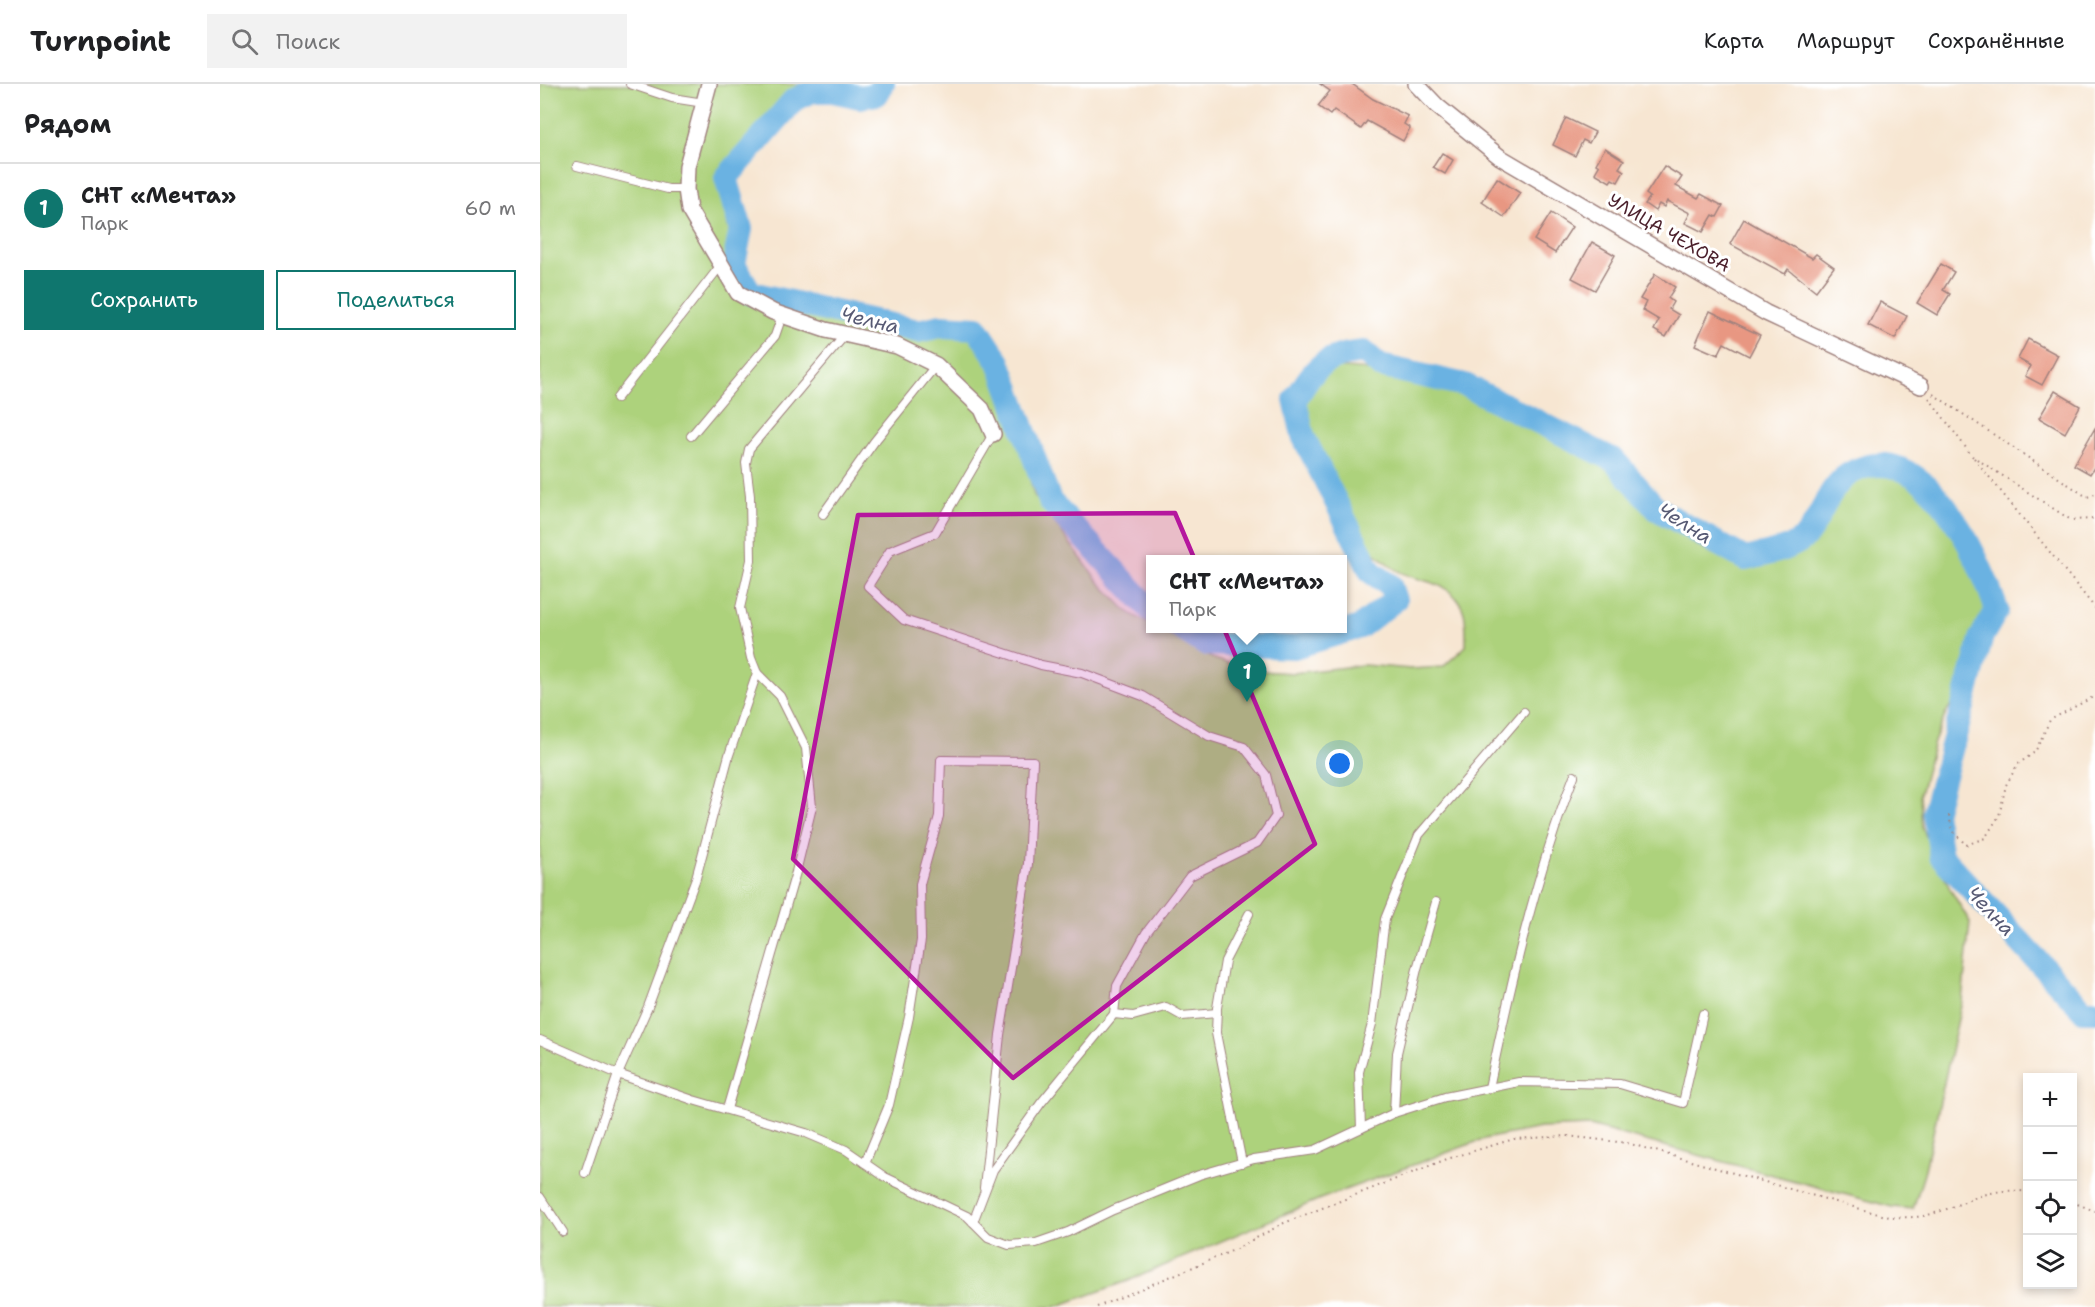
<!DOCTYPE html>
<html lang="ru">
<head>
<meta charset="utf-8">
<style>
	body { margin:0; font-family:"Shantell Sans",sans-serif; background:#f2f2f2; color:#202124 }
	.controls { position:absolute; right:18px; bottom:18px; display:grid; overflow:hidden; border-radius:0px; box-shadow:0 3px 9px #0003 }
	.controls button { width:54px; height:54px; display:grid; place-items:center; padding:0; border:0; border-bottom:2px solid #e0e0e0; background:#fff; color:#202124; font:30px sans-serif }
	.you { position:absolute; left:800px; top:680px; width:21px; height:21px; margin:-15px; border:4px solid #fff; border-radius:50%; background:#1a73e8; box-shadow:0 0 0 9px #1a73e833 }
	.badge { display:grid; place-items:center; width:39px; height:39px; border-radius:50%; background:#0f766e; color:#fff; font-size:20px; font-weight:700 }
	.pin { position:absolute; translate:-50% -50px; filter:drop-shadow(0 2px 3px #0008) }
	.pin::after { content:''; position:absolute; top:32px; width:21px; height:18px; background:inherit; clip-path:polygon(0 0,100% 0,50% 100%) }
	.popup { position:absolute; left:606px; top:471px; width:201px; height:78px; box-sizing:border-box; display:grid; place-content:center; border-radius:0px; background:#fff; filter:drop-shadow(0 2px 4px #0005); font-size:20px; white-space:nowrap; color:#757577 }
	.popup b { font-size:22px; color:#202124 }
	.popup::after { content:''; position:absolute; left:50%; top:100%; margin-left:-12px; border:12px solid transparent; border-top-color:#fff }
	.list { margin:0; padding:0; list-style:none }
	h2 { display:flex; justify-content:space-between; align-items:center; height:78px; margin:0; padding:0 24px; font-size:26px }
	h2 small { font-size:20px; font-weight:400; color:#757577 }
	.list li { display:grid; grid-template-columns:39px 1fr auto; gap:18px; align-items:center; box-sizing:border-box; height:90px; padding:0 24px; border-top:2px solid #e0e0e0 }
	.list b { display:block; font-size:22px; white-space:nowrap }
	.list p { margin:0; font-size:20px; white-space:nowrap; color:#757577 }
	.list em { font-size:20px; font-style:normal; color:#757577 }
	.actions { display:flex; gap:12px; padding:18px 24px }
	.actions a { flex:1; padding:14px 0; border:2px solid #0f766e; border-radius:0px; text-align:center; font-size:21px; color:#0f766e }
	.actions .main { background:#0f766e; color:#fff }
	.icon { flex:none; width:33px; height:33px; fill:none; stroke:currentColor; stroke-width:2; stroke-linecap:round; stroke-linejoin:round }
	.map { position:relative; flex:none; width:1555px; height:1223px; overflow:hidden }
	header { display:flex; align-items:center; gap:36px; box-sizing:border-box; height:84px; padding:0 30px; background:#fff; border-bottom:2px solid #e0e0e0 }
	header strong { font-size:28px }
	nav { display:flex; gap:33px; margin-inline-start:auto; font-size:21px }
	.search { width:420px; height:54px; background:#f2f2f2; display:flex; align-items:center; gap:15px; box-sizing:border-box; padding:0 21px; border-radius:0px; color:#757577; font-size:22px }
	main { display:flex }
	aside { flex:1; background:#fff }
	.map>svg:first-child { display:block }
	.green { fill:#add27c; stroke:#7c7854; stroke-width:1.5 }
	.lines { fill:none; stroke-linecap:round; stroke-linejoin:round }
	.river { stroke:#6bb2e2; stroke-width:24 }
	.building { fill:#e89782 }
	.service-casing { stroke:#a0827e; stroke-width:10 }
	.minor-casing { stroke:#a0827e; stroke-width:18 }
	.path { stroke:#a0827e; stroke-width:2; stroke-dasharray:1.5 4.5; stroke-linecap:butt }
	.service { stroke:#fff; stroke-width:8 }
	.minor { stroke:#fff; stroke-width:15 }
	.marked { fill:#b5179e; fill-opacity:0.2; stroke:#b5179e; stroke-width:4.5; stroke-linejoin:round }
	.labels { text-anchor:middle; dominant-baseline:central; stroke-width:6; stroke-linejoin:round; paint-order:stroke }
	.street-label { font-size:18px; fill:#4a1f2b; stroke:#fff }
	.water-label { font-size:20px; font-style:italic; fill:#575a74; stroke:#fff }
</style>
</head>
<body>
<header>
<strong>Turnpoint</strong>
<div class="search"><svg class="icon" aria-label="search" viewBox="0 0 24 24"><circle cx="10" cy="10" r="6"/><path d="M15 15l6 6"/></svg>Поиск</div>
<nav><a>Карта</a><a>Маршрут</a><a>Сохранённые</a></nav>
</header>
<main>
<aside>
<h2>Рядом<small></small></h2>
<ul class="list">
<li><span class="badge">1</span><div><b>СНТ «Мечта»</b><p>Парк</p></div><em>60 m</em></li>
</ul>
<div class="actions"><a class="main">Сохранить</a><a>Поделиться</a></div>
</aside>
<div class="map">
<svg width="1555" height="1223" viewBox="0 0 1555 1223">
	<rect width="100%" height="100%" fill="#fff"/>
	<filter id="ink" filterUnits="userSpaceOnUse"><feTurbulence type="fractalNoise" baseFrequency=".0167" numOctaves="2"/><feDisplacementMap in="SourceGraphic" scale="12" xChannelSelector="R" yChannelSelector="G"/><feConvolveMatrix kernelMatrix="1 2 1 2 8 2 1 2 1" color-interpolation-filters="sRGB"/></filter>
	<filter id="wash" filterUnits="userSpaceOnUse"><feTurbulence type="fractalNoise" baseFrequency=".008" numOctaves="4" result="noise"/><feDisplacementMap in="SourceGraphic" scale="24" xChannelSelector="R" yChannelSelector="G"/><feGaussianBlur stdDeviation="1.35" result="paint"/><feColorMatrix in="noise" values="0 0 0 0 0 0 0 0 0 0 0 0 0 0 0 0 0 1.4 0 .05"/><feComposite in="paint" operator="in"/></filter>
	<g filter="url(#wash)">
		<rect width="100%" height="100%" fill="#f7e6d2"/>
		<path class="green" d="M0 0H301L289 10 255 22 217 58 196 91 186 131 195 177 205 194 225 210 267 220 360 234 439 252 451 263 464 291 494 411 558 497 588 528 611 541V544L618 545 672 574 707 586 753 589 824 581 871 585 903 583 926 562C926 541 928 521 909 507 893 495 869 496 853 484 831 467 808 446 791 425 779 410 776 392 770 375 761 349 738 320 765 297 769 294 774 288 779 286 792 281 814 285 828 286 926 295 1014 344 1091 403 1117 423 1154 473 1189 473 1206 473 1250 460 1262 447 1276 433 1280 408 1294 395 1298 391 1306 389 1310 387 1355 367 1385 407 1408 438 1426 462 1456 498 1454 529L1441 538 1432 553 1419 609 1407 627 1394 658 1380 710 1382 743 1410 805 1430 838 1422 917 1384 1090 1373 1125 1352 1123 1050 1042 1001 1044 944 1055 780 1115 588 1197 515 1223H0Z"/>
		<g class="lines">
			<g class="river">
				<polyline points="343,0 337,10 320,13 293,7 273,7 254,16 186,94 201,145 194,180 211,209 378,247 401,242 437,244 459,278 510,417 611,526"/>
				<path d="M640 544 665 560 754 563 820 543 855 516 850 501 831 488 763 352 755 316C776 282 782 272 824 268L840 282 925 301 1074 376 1117 425 1205 475C1222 471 1257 465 1268 450 1281 433 1289 402 1309 390 1384 346 1439 473 1457 526L1442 552 1394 729 1401 772 1544 927H1555"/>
			</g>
		</g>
		<g id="blocks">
			<g class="building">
				<polygon points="780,0 812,0 833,15 868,32 864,40 870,44 863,57 827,37 821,45 794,26 790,31 778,22 790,7"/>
				<polygon points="1026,34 1055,48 1049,59 1043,56 1035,72 1013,61"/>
				<polygon points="1065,64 1084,76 1079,84 1084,87 1078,98 1072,95 1070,98 1055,89 1059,82 1056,80"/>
				<polygon points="902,69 913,76 905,90 893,83"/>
				<polygon points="1124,82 1142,93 1136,102 1158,114 1161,110 1183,122 1177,133 1173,131 1163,148 1145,139 1150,129 1127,117 1124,123 1119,120 1115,127 1105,120 1110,113 1106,110"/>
				<polygon points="957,94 980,109 964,133 942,118"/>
				<polygon points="1011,129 1032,143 1015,169 994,156"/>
				<polygon points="1204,135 1272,174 1276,170 1294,183 1276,207 1248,185 1245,190 1190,160"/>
				<polygon points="1052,158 1075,171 1055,206 1032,194"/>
				<polygon points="1401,180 1414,188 1403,206 1410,210 1397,231 1377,219"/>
				<polygon points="1115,190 1135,203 1128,214 1133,218 1129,225 1139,231 1126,253 1114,246 1119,236 1102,226 1106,218 1100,215"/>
				<polygon points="1340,218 1367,232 1355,255 1328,241"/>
				<polygon points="1170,227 1220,251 1209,272 1184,259 1178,271 1155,261"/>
				<polygon points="1488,255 1518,271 1502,301 1485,292 1491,282 1478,275"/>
				<polygon points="1515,307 1540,322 1525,349 1499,334"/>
				<polygon points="1555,344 1555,382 1550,390 1534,381"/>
			</g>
		</g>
	</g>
	<g filter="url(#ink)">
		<use href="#blocks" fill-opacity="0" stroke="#a0827e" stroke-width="1.5"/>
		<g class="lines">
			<defs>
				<g id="service">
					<polyline points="90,0 132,14 164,19"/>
					<polyline points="37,82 128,105 146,105"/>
					<polyline points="77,314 181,181"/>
					<polyline points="453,350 395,449 350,467 328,502 364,536 501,581 542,589 603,612 669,652 704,663 726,691 736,732 717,759 650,792 606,849 577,902 574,930"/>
					<polyline points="151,352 235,252 242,232"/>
					<polyline points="283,430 334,358 396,281"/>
					<polyline points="0,956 78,990 153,1016 266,1049 306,1066 345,1093 427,1132 448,1153 469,1161 496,1159 528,1148 573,1126 659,1091 714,1075 775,1066 854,1029 905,1013 979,998 1080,1000 1143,1019 1163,930"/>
					<path d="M949 1004C971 899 995 792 1034 692"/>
					<polyline points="187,1025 256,788 272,723 266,664 240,612 217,589 211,574 200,524 211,476 210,412 206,379 209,365 305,251"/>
					<polyline points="854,1029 857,969 877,885 896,818"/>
					<polyline points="821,1044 819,988 832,940 845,835 879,751 984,628"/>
					<polyline points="325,1079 349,1021 369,933 381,856 380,800 399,732 401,676 493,677 488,780 460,951 444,1104"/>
					<polyline points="702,1079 676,949 677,924 685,877 709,830"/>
					<polyline points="45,1089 78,990 108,923 156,794 189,671 217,589"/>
					<polyline points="0,1113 23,1148"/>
					<polyline points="433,1138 453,1086 501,1019 574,930 593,932 626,923 642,932 677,929"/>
				</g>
				<g id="minor">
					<polyline points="169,0 147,82 146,105 149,126 198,209 233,228 286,246 357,262 396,281 442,325 453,350"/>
					<polyline points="876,0 897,22 960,73 1226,229 1381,302"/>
				</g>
			</defs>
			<use href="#service" class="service-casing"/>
			<use href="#minor" class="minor-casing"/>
			<g class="path">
				<polyline points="1393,310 1547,413 1555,410"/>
				<polyline points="1389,314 1432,372 1531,436 1555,435"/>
				<polyline points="1434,374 1555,524"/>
				<polyline points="1409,731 1412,746 1426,761 1445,754 1459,732 1466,701 1478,680 1495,668 1510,636 1555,612"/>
				<polyline points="1532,1118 1555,1127"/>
				<path d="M557 1223 694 1166 744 1139 907 1075 974 1055 1027 1052 1087 1059 1349 1133C1360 1133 1372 1134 1383 1132 1422 1124 1443 1101 1488 1108"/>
			</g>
			<use href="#service" class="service"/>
			<use href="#minor" class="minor"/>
		</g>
	</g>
	<path class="marked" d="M635 429 775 760 473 994 253 775 318 431Z"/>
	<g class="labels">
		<g class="street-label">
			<text transform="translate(1129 149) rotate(30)">УЛИЦА ЧЕХОВА</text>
		</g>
		<g class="water-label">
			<text transform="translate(330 236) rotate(13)">Челна</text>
			<text transform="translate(1145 439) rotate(32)">Челна</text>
			<text transform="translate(1451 827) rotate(47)">Челна</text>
		</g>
	</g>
</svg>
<div class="controls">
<button>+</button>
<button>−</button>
<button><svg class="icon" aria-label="locate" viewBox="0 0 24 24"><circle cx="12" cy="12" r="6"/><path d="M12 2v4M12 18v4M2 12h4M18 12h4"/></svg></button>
<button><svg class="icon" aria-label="layers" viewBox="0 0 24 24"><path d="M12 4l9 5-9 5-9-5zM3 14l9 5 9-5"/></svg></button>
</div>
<div class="you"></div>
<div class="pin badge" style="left:707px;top:618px">1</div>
<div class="popup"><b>СНТ «Мечта»</b>Парк</div>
</div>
</main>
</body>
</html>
